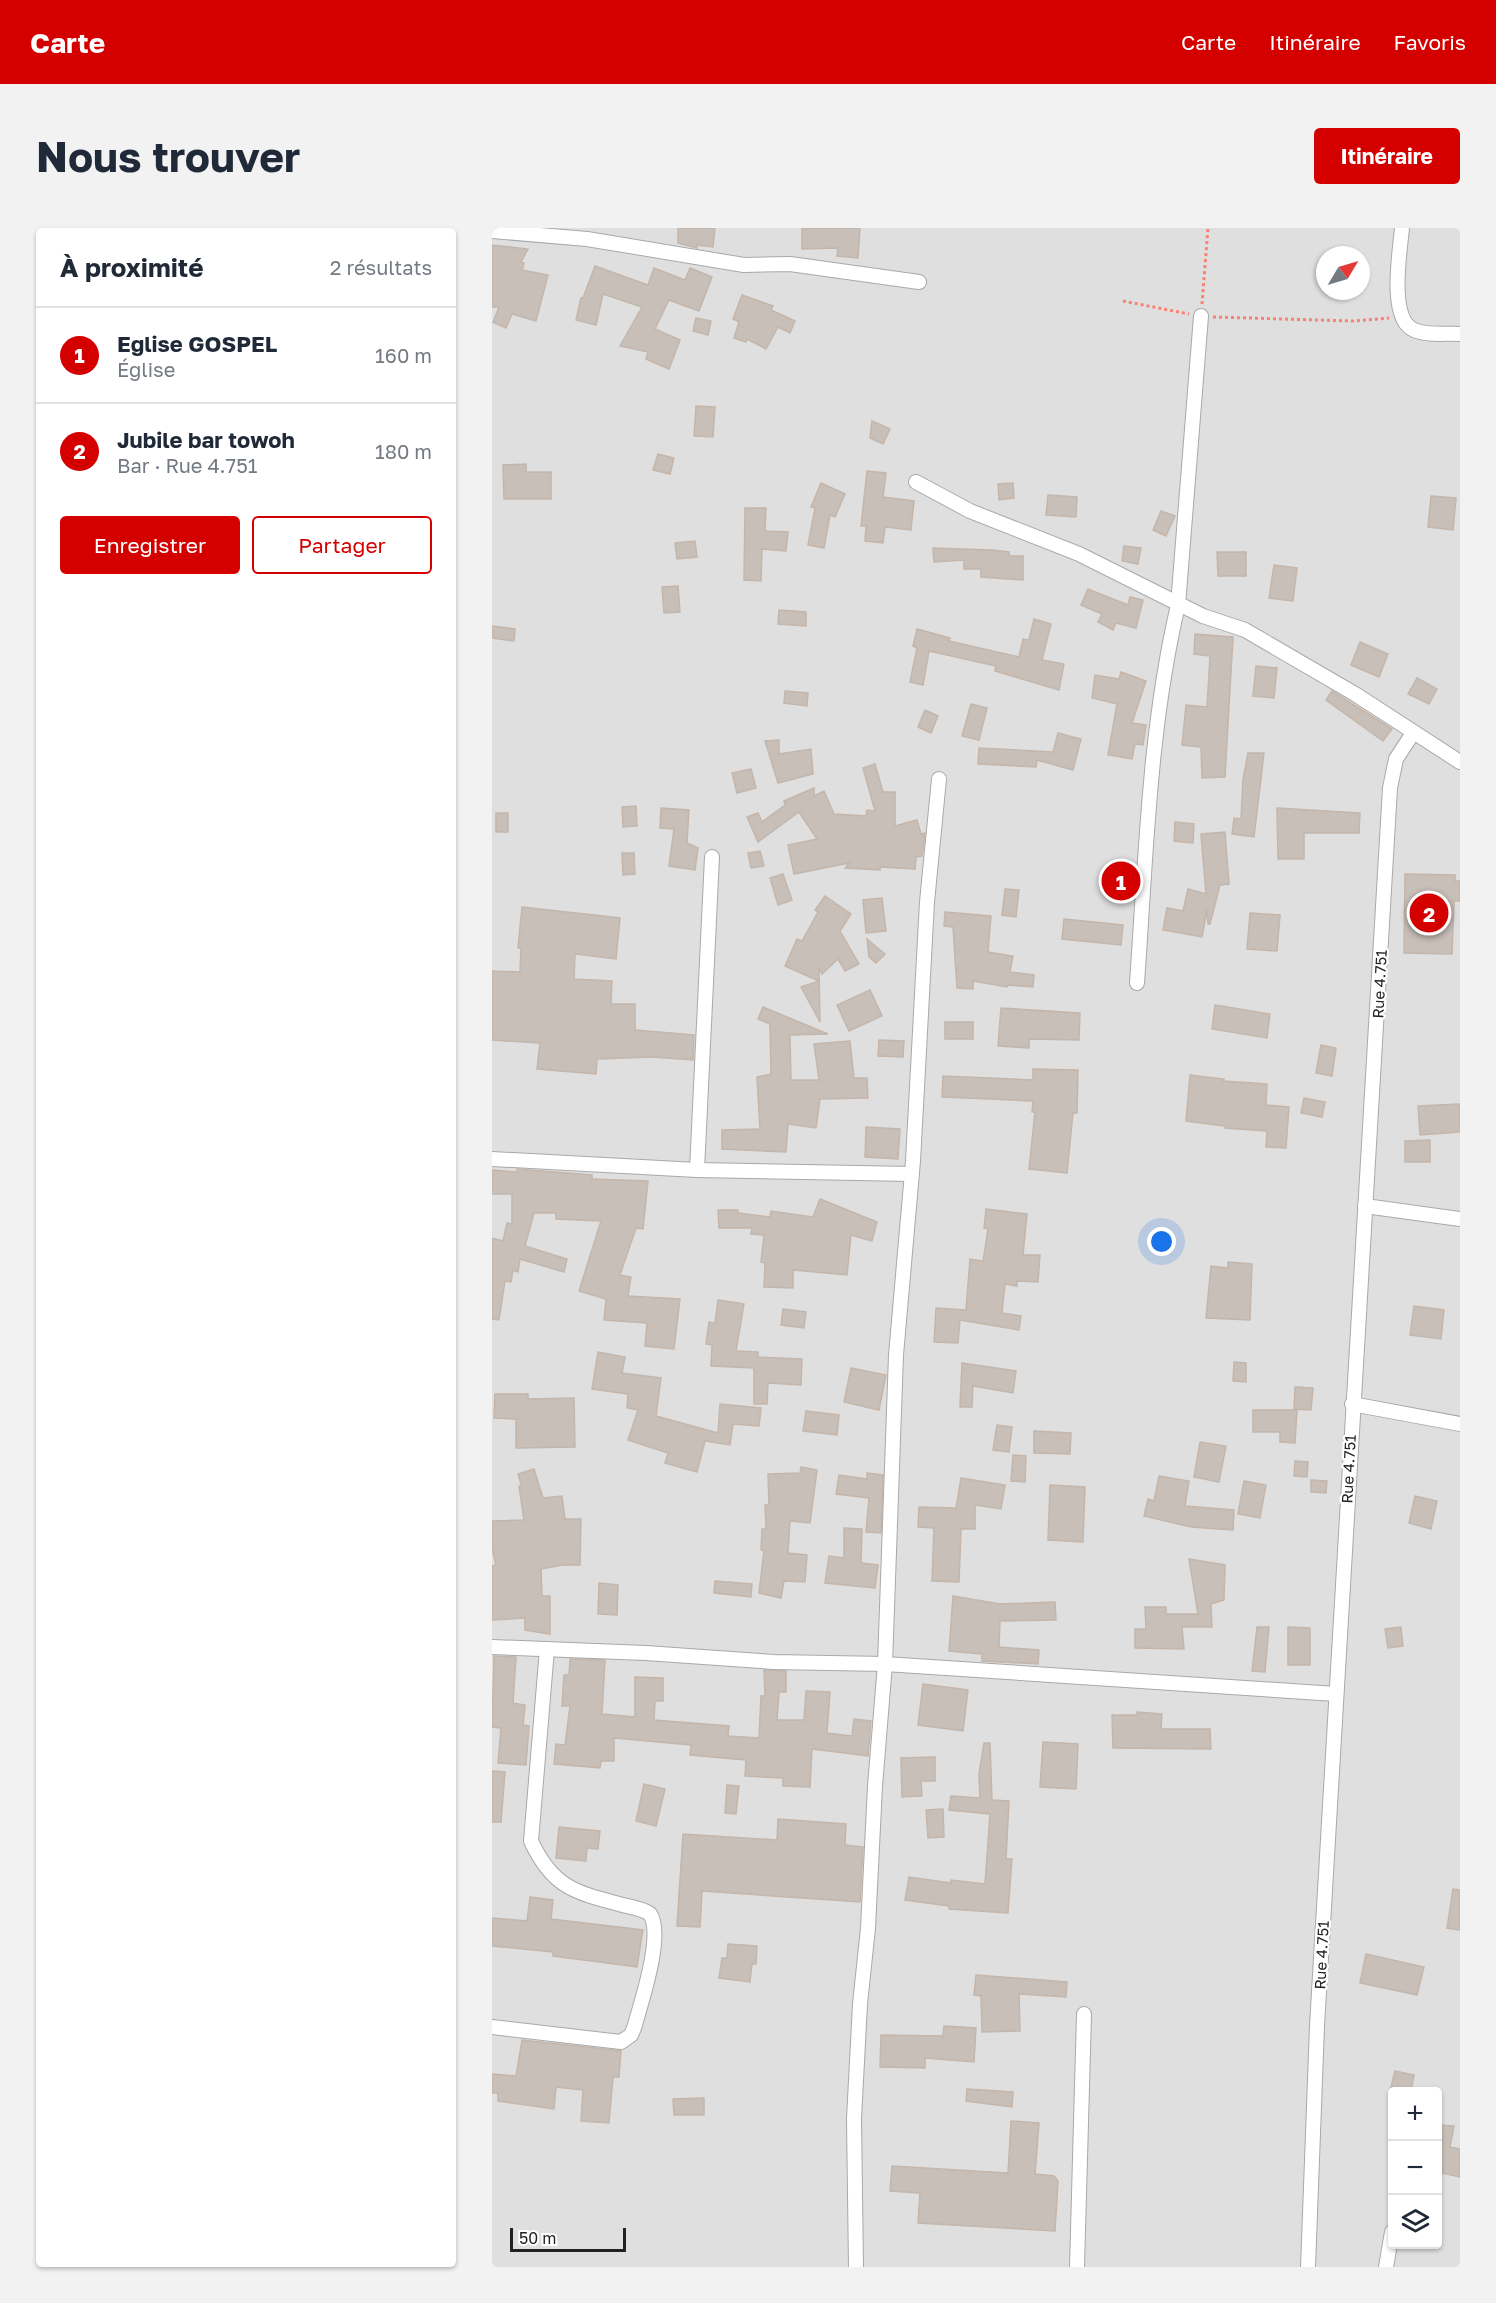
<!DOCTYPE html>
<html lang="fr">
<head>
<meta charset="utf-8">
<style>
	body { margin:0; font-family:"Golos Text",sans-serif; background:#f2f2f3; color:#1f2937 }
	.controls { position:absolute; right:18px; bottom:18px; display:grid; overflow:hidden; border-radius:6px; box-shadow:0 2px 4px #0004 }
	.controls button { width:54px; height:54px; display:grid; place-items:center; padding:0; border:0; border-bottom:2px solid #e0e1e3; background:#fff; color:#1f2937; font:30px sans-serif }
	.compass { position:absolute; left:824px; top:18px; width:54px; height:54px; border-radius:50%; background:#fff; box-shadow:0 2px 4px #0004; rotate:52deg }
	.scale { position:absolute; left:18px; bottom:15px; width:116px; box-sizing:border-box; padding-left:6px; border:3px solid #222; border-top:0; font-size:16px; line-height:21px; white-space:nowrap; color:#222; -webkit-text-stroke:4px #fff; paint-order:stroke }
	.you { position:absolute; left:670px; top:1014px; width:21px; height:21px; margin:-15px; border:4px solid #fff; border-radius:50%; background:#1a73e8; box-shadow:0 0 0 9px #1a73e833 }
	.badge { display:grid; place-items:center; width:39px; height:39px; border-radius:50%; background:#d40000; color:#fff; font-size:20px; font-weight:700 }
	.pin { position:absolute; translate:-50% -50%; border:3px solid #fff; box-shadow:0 2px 6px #0006 }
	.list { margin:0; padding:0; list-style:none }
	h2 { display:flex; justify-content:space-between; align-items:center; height:78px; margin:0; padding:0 24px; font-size:26px }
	h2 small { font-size:20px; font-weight:400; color:#747a83 }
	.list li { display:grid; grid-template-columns:39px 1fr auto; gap:18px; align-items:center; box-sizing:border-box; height:96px; padding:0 24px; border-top:2px solid #e0e1e3 }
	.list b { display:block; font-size:22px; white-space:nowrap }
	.list p { margin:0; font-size:20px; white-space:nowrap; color:#747a83 }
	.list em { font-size:20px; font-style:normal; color:#747a83 }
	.actions { display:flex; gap:12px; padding:18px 24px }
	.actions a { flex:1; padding:14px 0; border:2px solid #d40000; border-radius:6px; text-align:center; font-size:21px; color:#d40000 }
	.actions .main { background:#d40000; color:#fff }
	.icon { flex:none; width:33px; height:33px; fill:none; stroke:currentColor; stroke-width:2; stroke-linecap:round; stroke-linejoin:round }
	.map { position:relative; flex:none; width:968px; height:2039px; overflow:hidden; border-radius:6px }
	header { display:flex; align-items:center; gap:36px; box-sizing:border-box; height:84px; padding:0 30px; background:#d40000; color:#fff }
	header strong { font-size:28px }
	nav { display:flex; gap:33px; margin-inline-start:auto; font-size:21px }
	.intro { display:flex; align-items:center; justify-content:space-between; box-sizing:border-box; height:144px; padding:0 36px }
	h1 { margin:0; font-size:42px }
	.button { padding:15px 27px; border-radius:6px; background:#d40000; color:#fff; font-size:21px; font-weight:700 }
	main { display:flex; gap:36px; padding:0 36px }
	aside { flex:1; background:#fff; border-radius:6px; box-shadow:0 2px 4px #0004 }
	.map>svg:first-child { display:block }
	.residential { fill:#e0dfdf; fill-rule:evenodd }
	.building { fill:#c7bfb8; stroke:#c4b6ab; stroke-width:1.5 }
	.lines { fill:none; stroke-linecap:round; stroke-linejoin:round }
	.street-casing { stroke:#a9a9a9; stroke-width:16 }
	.path { stroke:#fa8072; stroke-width:3; stroke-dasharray:3 3; stroke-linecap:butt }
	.street { stroke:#fff; stroke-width:14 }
	.labels { text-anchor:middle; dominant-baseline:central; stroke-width:4.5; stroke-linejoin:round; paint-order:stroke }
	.street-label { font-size:15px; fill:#222; stroke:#fff }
</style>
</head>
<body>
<header>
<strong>Carte</strong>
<nav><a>Carte</a><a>Itinéraire</a><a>Favoris</a></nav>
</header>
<div class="intro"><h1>Nous trouver</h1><a class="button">Itinéraire</a></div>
<main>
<aside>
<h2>À proximité<small>2 résultats</small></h2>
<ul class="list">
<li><span class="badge">1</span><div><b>Eglise GOSPEL</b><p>Église</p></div><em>160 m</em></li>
<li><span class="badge">2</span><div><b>Jubile bar towoh</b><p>Bar · Rue 4.751</p></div><em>180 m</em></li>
</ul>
<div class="actions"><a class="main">Enregistrer</a><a>Partager</a></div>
</aside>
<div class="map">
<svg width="968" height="2039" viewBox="0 0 968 2039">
	<rect width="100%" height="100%" fill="#f2efe9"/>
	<path class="residential" d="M0 0H968V2039H0ZM833 27H869V63H833ZM900 1864H946V2016H900Z"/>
	<g class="building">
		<polygon points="186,0 223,0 221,19 205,17 205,20 186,15"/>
		<polygon points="310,0 368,0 366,30 345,28 346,20 310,21"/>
		<polygon points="0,17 36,21 29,34 32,35 30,42 56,47 44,93 20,86 14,100 1,94 7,79 0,79"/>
		<polygon points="103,38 156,57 162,40 193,52 198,40 220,49 207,83 177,72 163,101 188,112 177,141 154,131 156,124 128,118 150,79 111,66 104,97 84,92 89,70 91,70"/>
		<polygon points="250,67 281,78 279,82 303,93 298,105 286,99 274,121 255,111 254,114 242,110 247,94 241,91"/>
		<polygon points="204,90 219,93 216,107 201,103"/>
		<polygon points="204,178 223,179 221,209 202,208"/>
		<polygon points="380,193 398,201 391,216 378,210"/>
		<polygon points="166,226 182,230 178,246 161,242"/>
		<polygon points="34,236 34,244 59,244 59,271 12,271 11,237"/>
		<polygon points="375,243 394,245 391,269 422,273 419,302 393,299 391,315 373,313 374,298 369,298"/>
		<polygon points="329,255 353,266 343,289 338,287 332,320 316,317 323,280 319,279"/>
		<polygon points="521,255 522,270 507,272 506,256"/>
		<polygon points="556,267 585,269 584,289 554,287"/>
		<polygon points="939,268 964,270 961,302 936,299"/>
		<polygon points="253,280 274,280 273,303 296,304 294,323 270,321 269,353 252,352"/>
		<polygon points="669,283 683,288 674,308 661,302"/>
		<polygon points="203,313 205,329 185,331 183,315"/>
		<polygon points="632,318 649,320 646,336 630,333"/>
		<polygon points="441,320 500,322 517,324 517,328 531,328 531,352 489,349 489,341 472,341 472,332 442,334"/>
		<polygon points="725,324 754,324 754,348 726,348"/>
		<polygon points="782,337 805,340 801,373 777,370"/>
		<polygon points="186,358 188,384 172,385 170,359"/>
		<polygon points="596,361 636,377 638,369 651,372 644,400 624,395 621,402 606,394 610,386 589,377"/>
		<polygon points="287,382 314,384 314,398 286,396"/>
		<polygon points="542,391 559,396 550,432 572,436 567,462 503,443 504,438 437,423 431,457 418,454 425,420 421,418 425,401 458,410 457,413 527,429 531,411 537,412"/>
		<polygon points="0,398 23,401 22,413 0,410"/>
		<polygon points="703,406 741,409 733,549 710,550 709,519 690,517 694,477 715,479 718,428 702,426"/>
		<polygon points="868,414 896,426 887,449 859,437"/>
		<polygon points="764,438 785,440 782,470 761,468"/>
		<polygon points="629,444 654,453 640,495 654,497 651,517 643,516 640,531 616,527 625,476 600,470 603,447 627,451"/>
		<polygon points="925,450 945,461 937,476 916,466"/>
		<polygon points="293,463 316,465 315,478 292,475"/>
		<polygon points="840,463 900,501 891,513 834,472"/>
		<polygon points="479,476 495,480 487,512 470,508"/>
		<polygon points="433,482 446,488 439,505 426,499"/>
		<polygon points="566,505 589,511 581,542 545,532 544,539 486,536 487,520 561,524"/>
		<polygon points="287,512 287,526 319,521 321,546 286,555 273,513"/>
		<polygon points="756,525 772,525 762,609 740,606 742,590 749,591 751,551"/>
		<polygon points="383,536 391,564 403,564 403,598 425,592 429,606 433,605 430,628 424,629 423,641 388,639 388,642 353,640 357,635 302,646 296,617 325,611 307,584 266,614 255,589 266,585 270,594 293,577 292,573 322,560 322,568 332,563 342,586 374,588 375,582 383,583 371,540"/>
		<polygon points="259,541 264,560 245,565 240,545"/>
		<polygon points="144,578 145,598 131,599 130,579"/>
		<polygon points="169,580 197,582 195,615 206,620 203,642 177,638 182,601 168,600"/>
		<polygon points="785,580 868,585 867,605 812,605 812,631 786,631"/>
		<rect x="4" y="585" width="12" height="19"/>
		<polygon points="683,594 702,596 701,615 682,613"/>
		<polygon points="733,604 737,656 728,657 718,696 716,696 715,682 710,709 671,702 675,680 691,683 696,661 714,666 709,606"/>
		<polygon points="268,623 272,638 259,640 256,625"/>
		<polygon points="130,625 142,625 143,646 131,647"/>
		<polygon points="291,646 300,672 286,677 278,650"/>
		<polygon points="913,646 963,647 963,653 968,653 968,673 962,673 960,726 912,725"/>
		<polygon points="513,661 527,662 524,689 510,687"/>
		<polygon points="333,668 359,686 348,703 367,736 353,743 346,731 330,746 327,740 328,794 309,759 327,753 293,738 305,711 310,713 326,684 323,682"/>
		<polygon points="390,670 394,703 374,705 371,672"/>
		<polygon points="30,679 128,690 124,731 83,726 82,751 120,753 119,776 143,776 143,802 202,807 201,832 160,829 105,831 104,846 45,841 48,815 0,812 0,743 28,744 29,720 26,720"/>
		<polygon points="453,684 499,688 496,724 521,728 518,744 542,747 541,759 516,757 515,759 481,753 481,761 465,760 461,699 452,698"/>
		<polygon points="758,685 788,687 785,723 755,721"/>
		<polygon points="572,691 631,697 629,717 570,711"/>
		<polygon points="375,711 393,726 384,735 377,729"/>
		<polygon points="378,762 390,788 357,803 345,777"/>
		<polygon points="723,777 778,786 775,810 720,801"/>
		<polygon points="271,779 336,806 298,807 299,852 327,852 322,816 358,813 362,850 375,850 376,870 328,871 324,900 296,896 294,924 230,921 230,902 268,901 265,849 279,846 278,796 266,791"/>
		<polygon points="509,780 588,785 587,812 537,811 537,820 506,818"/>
		<rect x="453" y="794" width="28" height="17"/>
		<polygon points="387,812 412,813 411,829 386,828"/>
		<polygon points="829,817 844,820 840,848 824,845"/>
		<polygon points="541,841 586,842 585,885 581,885 575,945 537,941 543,884 540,884 541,873 450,869 451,848 541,852"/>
		<polygon points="698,847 732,851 731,853 775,856 774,877 797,879 794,920 774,919 775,903 733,900 733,898 694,893"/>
		<polygon points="812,870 833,874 830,889 809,885"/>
		<polygon points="968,876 968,904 928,907 926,878"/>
		<polygon points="374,899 408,901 406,931 373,929"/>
		<polygon points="938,912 938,934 913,934 913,913"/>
		<polygon points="25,941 100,947 100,951 156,953 151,1001 144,1000 128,1047 139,1049 136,1068 188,1071 182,1121 153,1118 155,1095 112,1092 114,1071 87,1063 109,993 64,991 64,985 42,985 33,1018 75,1031 72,1044 28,1031 26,1044 21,1042 19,1054 13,1053 7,1092 0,1091 0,1010 11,1013 15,995 20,996 20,966 0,966 0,942 25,944"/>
		<polygon points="328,971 385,994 380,1013 359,1007 355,1047 301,1042 301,1060 272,1059 273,1035 269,1034 272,1007 259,1006 260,1000 227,1000 226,982 246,982 246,985 278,989 279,983 321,989"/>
		<polygon points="494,981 535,986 531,1027 548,1027 546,1054 525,1053 525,1058 513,1056 510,1085 529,1088 527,1102 468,1092 466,1115 442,1114 444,1080 474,1082 478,1031 491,1033 496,1001 492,1000"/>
		<polygon points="736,1034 760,1036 758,1092 714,1090 719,1038 736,1040"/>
		<polygon points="226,1072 252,1076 244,1123 266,1124 266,1129 310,1131 309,1157 276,1155 275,1176 262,1176 262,1140 219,1138 220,1117 214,1116 217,1094 223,1095"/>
		<polygon points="922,1078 952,1082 949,1111 918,1107"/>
		<polygon points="291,1081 314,1084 312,1100 289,1097"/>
		<polygon points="106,1124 133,1129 130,1145 169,1150 164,1188 226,1205 228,1176 269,1180 267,1198 241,1196 238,1217 213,1213 205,1244 173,1235 176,1225 136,1212 146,1182 135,1180 136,1166 100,1161"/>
		<polygon points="742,1134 754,1135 754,1154 741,1153"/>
		<polygon points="470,1135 524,1143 521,1165 481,1158 480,1179 468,1179"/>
		<polygon points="359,1140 394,1147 387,1182 352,1174"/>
		<polygon points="803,1159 821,1160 819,1182 802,1181"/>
		<polygon points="3,1166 36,1166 36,1171 82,1170 83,1219 24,1220 24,1191 2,1190"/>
		<polygon points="761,1182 805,1182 803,1215 788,1214 788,1204 761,1204"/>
		<polygon points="314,1183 347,1187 345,1207 311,1203"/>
		<polygon points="505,1197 520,1199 517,1224 501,1222"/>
		<polygon points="542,1203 579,1205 578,1226 542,1225"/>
		<polygon points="708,1214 734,1218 727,1254 702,1249"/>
		<polygon points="521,1227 534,1228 533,1254 519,1253"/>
		<polygon points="803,1233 816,1234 815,1249 802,1248"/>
		<polygon points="309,1239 325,1242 318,1295 298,1293 296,1325 315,1327 313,1354 292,1353 289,1370 267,1365 272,1323 269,1322 270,1301 274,1301 273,1277 277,1276 276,1246 308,1245"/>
		<polygon points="42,1241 51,1270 70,1268 73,1291 89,1291 88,1337 71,1337 49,1341 50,1368 58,1368 58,1406 33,1402 33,1390 0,1392 0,1338 4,1337 0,1321 0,1293 32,1292 27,1258 30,1259 26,1246"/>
		<polygon points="375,1245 391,1247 389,1305 374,1304 377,1270 344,1266 347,1247 375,1251"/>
		<polygon points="667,1248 697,1253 693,1278 742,1282 741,1302 699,1299 652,1288 656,1271 662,1273"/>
		<polygon points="469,1250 513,1257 509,1281 483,1277 483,1301 469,1301 467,1354 440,1353 442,1300 426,1299 427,1279 464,1280"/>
		<polygon points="819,1252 835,1253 834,1265 819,1264"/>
		<polygon points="752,1253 774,1257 768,1290 746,1286"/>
		<polygon points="558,1257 593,1259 591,1314 556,1312"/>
		<polygon points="923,1268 945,1273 939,1301 917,1295"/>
		<polygon points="352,1300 370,1301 369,1335 386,1337 383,1360 333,1355 337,1328 352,1330"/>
		<polygon points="697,1331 733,1337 732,1372 719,1376 720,1399 690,1399 692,1421 643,1420 643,1401 654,1401 653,1379 674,1379 674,1386 706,1386"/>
		<polygon points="223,1353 260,1356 259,1369 222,1365"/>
		<polygon points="107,1355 126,1357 125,1387 106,1386"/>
		<polygon points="461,1368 508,1376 563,1374 564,1392 508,1393 507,1419 547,1422 546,1436 490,1433 490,1426 457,1423"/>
		<polygon points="765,1399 777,1399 773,1444 760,1443"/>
		<polygon points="796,1399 818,1400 818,1437 796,1437"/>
		<polygon points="909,1399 911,1418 896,1420 893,1401"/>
		<polygon points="2,1428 24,1429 21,1475 33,1477 31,1497 37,1498 34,1537 6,1535 9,1500 0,1499"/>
		<polygon points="78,1431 113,1432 110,1486 143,1489 143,1449 171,1450 171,1473 163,1473 162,1492 237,1498 236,1508 267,1510 269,1468 273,1468 272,1442 294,1443 294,1464 287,1464 285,1492 312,1492 314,1463 338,1464 335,1505 360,1508 362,1491 379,1493 376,1528 320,1521 318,1559 291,1558 291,1550 253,1548 254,1532 198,1527 199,1517 122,1510 122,1533 109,1533 108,1540 62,1536 64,1516 73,1517 78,1478 70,1478 72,1447 77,1447"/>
		<polygon points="431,1456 476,1462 471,1503 426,1497"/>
		<polygon points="645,1484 670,1486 669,1501 718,1501 719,1521 621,1520 620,1487 645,1487"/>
		<polygon points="551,1514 586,1516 584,1561 548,1559"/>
		<polygon points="492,1515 498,1515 500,1572 517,1573 514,1631 520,1631 516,1685 457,1681 457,1678 413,1672 417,1649 459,1655 459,1652 493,1656 498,1586 457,1582 459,1568 488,1570 487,1546"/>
		<polygon points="443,1529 443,1553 429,1553 430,1568 410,1569 409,1530"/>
		<polygon points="0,1543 13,1544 9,1594 0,1594"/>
		<polygon points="152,1556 173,1561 164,1598 144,1593"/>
		<polygon points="235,1557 247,1558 244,1586 233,1585"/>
		<polygon points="451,1581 452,1609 436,1610 434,1582"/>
		<polygon points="286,1591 354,1596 353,1617 371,1619 368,1674 210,1663 208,1699 185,1698 191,1606 285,1612"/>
		<polygon points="67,1599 108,1603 106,1621 95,1620 94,1633 64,1630"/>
		<polygon points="961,1661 968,1662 968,1702 955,1700"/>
		<polygon points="38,1669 61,1672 59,1691 151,1702 145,1739 61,1728 61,1724 0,1718 0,1690 35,1693"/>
		<polygon points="236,1716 265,1718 264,1736 260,1736 258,1754 227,1750 230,1730 235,1730"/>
		<polygon points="874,1726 932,1739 925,1767 868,1755"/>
		<polygon points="484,1747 575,1754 574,1769 527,1766 528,1803 490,1804 489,1768 482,1767"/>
		<polygon points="452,1798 484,1800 482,1834 433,1830 433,1840 388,1839 389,1807 451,1808"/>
		<polygon points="30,1812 129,1823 127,1849 121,1849 117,1895 89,1893 91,1862 64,1859 62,1881 6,1873 6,1865 0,1865 0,1846 24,1848"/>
		<polygon points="903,1843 922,1847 919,1863 898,1863"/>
		<polygon points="475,1861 521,1864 520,1879 474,1873"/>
		<polygon points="212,1870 212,1887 182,1887 181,1871"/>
		<polygon points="519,1893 547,1895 543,1946 562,1948 566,1953 563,2003 426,1995 428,1965 398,1963 400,1938 516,1945"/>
		<polygon points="945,1897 962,1898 958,1919 968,1921 968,1949 945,1944"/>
	</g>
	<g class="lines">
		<defs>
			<g id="street">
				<path d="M910 0C908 23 896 91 922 102 936 108 953 105 968 106"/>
				<polyline points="0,3 95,11 252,37 298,36 427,54"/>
				<polyline points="424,254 478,283 587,326 711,388 753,402 863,466 968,534"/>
				<polyline points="220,629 205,942 420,946"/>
				<path d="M645 755C654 628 657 501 686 377L709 88"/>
				<polyline points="0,931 205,942"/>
				<polyline points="873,978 968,991"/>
				<polyline points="860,1176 968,1196"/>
				<polyline points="0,1419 154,1425 282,1434 393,1436 844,1466"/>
				<path d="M0 1799 129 1814 139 1807 142 1800C149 1775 172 1707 158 1686 150 1680 137 1679 127 1676 81 1664 60 1658 39 1613L55 1421"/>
				<polyline points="364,2039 362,1891 368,1776 376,1700 383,1558 393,1436 404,1127 421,933 435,674 447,551"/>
				<polyline points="585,2039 592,1786"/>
				<polyline points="816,2039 825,1798 898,560 904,531 921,505"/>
				<polyline points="894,2039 900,2004"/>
			</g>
		</defs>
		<use href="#street" class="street-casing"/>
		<g class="path">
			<polyline points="631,73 697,86"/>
			<polyline points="710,76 716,0"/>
			<polyline points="721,89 861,93 897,90"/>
		</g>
		<use href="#street" class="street"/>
	</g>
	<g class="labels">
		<g class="street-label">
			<text transform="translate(887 756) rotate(-87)">Rue 4.751</text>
			<text transform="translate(856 1241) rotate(-87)">Rue 4.751</text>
			<text transform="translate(829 1727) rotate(-87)">Rue 4.751</text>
		</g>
	</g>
</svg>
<div class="controls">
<button>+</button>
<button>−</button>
<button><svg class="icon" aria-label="layers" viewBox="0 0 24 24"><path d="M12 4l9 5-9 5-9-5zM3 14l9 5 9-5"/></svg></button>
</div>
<svg class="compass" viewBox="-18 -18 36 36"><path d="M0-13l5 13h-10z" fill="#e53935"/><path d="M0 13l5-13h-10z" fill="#747a83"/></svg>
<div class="scale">50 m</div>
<div class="you"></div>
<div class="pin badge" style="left:629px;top:653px">1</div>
<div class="pin badge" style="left:937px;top:685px">2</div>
</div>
</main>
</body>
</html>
